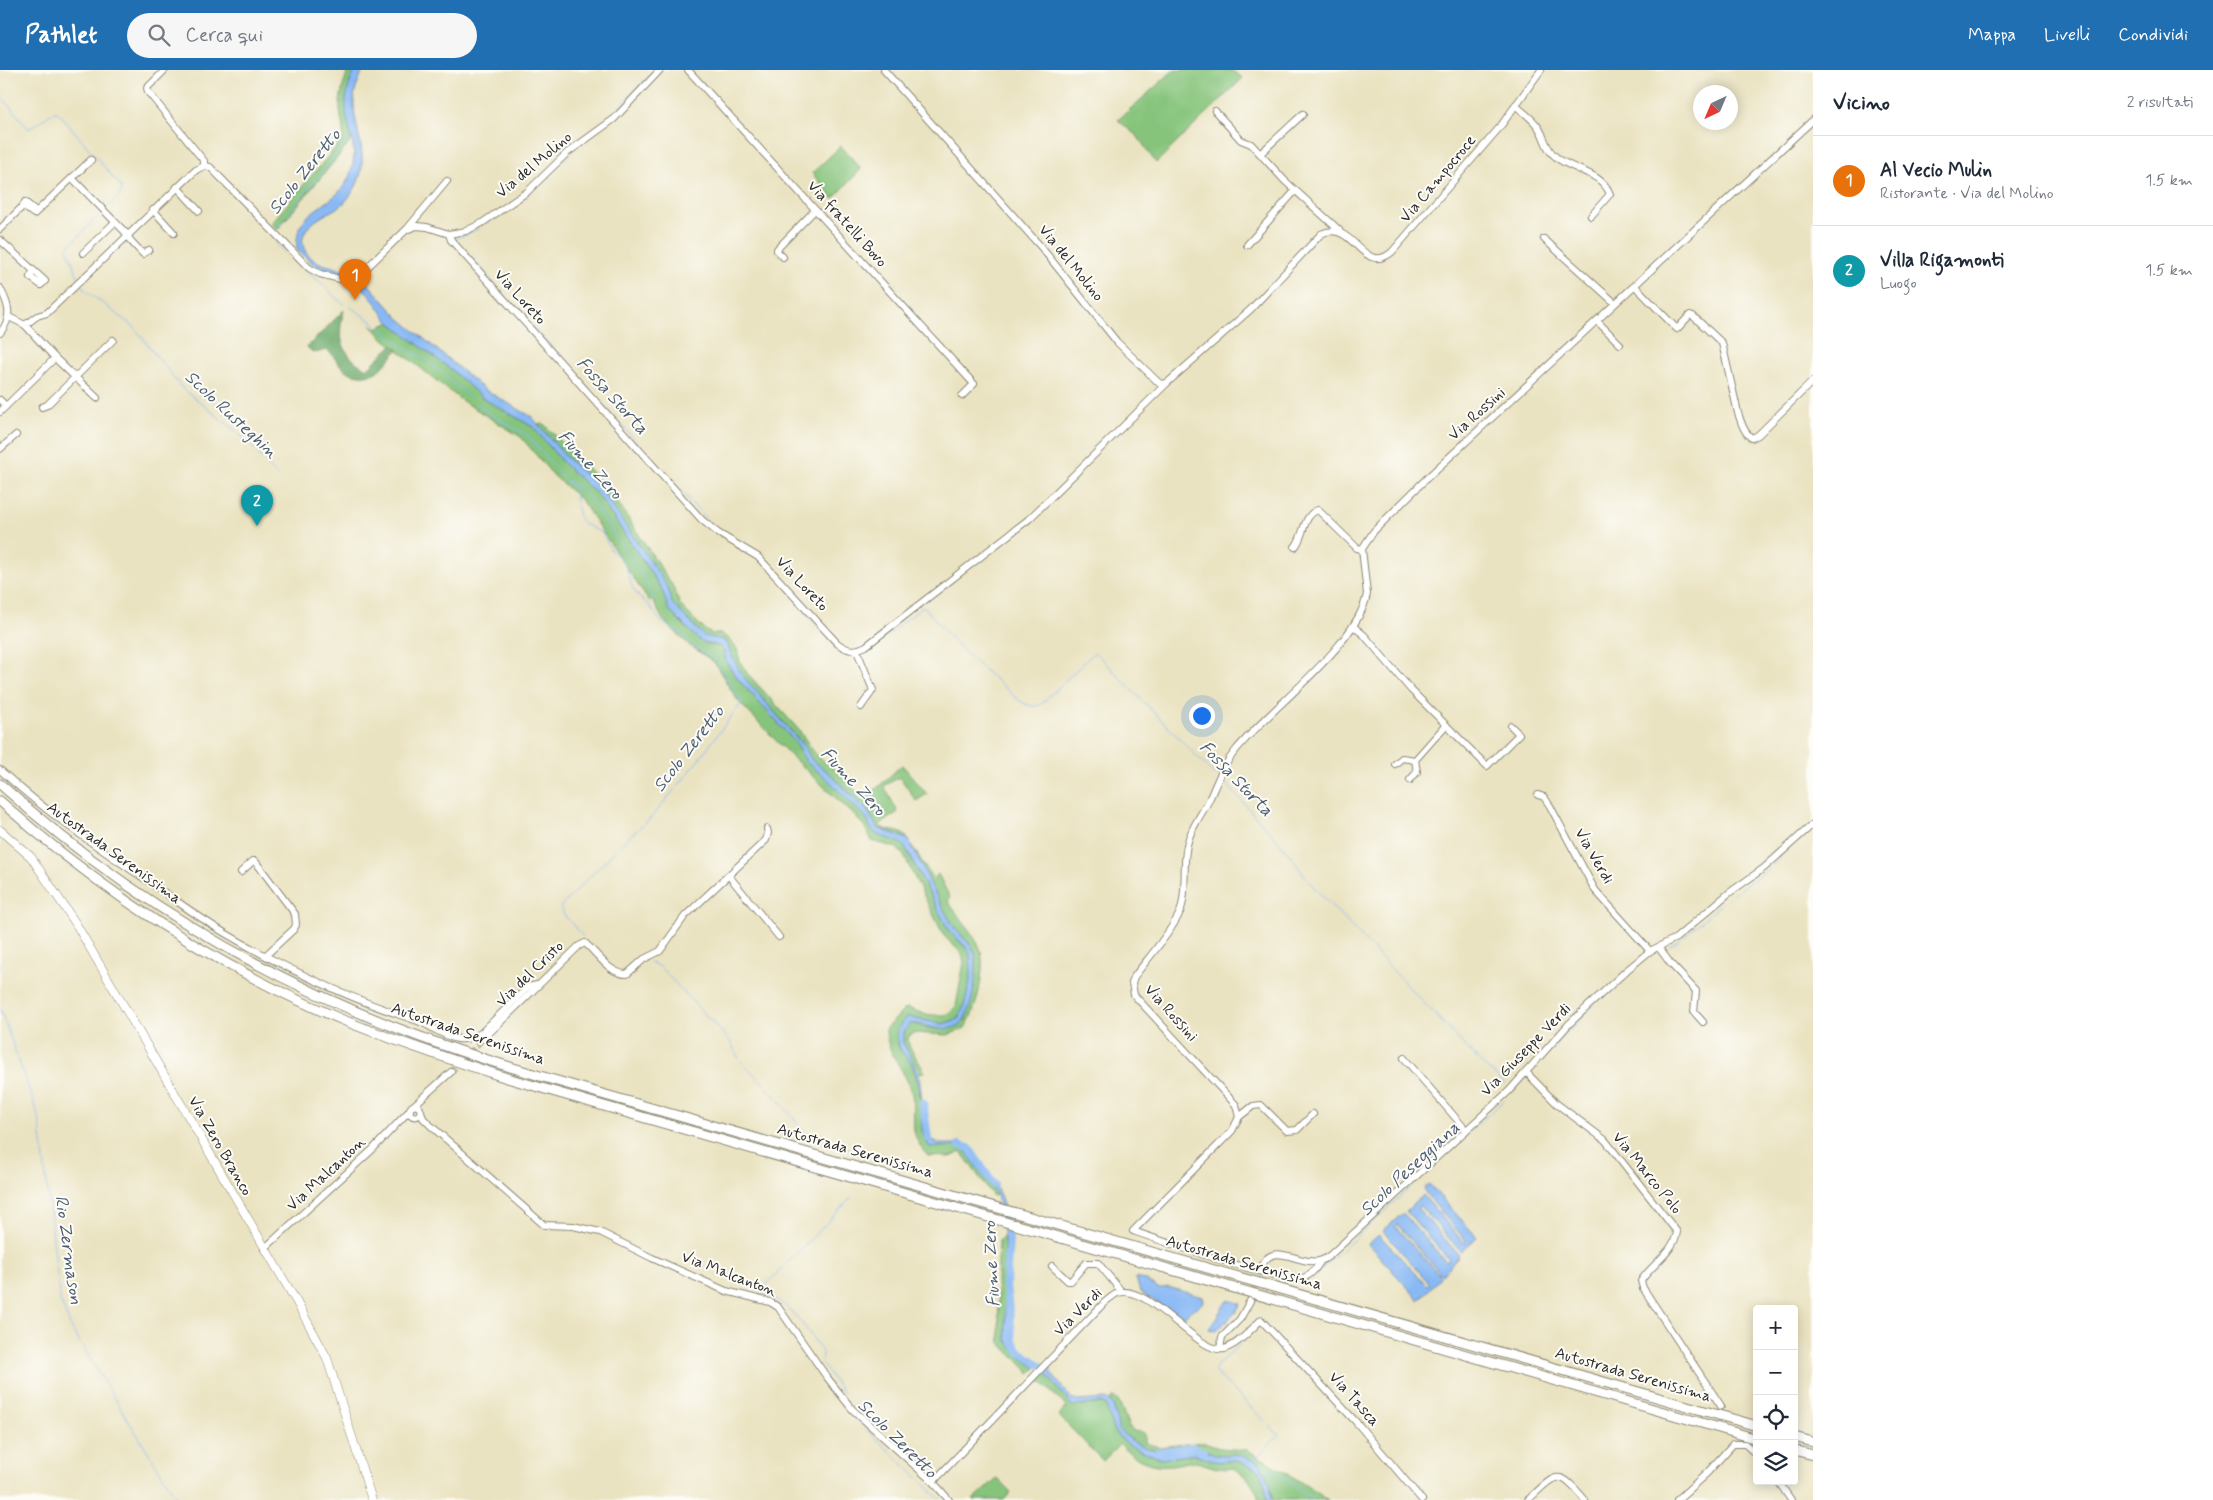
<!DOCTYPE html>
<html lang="it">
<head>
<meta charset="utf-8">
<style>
	body { margin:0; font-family:Mynerve,sans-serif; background:#f6f6f7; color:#1f2937 }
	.controls { position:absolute; right:15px; bottom:15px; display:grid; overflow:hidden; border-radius:5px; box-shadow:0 2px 12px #0003 }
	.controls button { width:45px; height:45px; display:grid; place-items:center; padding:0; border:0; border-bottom:1px solid #e0e1e3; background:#fff; color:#1f2937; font:25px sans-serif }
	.compass { position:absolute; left:1693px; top:15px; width:45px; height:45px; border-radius:50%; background:#fff; box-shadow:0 2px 12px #0003; rotate:224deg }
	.you { position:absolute; left:1201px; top:645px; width:18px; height:18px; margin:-12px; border:4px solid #fff; border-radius:50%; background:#1a73e8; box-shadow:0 0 0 8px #1a73e833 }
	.badge { display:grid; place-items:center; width:32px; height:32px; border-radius:50%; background:#1f6fb2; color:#fff; font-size:16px; font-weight:700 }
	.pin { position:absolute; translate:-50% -41px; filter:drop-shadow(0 1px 2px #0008) }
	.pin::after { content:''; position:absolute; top:26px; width:18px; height:15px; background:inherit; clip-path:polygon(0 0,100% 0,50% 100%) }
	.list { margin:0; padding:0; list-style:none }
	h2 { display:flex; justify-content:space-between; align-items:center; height:65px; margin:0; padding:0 20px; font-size:21px }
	h2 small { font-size:16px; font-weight:400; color:#747a83 }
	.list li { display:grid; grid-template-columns:32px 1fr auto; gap:15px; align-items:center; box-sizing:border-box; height:90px; padding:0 20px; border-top:1px solid #e0e1e3 }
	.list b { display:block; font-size:19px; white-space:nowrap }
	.list p { margin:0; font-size:16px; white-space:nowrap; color:#747a83 }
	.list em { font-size:16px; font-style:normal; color:#747a83 }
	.icon { flex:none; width:28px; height:28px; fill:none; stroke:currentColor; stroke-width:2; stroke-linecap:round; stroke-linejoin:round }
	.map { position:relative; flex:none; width:1813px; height:1430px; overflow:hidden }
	header { display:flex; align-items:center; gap:30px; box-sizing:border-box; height:70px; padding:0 25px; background:#1f6fb2; color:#fff }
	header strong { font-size:24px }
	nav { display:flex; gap:28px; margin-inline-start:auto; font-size:18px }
	.search { width:350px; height:45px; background:#f6f6f7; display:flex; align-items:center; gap:12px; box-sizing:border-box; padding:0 18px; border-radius:28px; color:#747a83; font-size:19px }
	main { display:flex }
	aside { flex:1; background:#fff }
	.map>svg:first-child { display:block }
	.green { fill:#86c47b; stroke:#587853 }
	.forest { fill:#6caa6b; stroke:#4c6a4b }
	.water { fill:#89b9f5; stroke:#5a7290 }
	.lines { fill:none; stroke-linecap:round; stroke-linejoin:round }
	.stream { stroke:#89b9f5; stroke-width:1 }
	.river { stroke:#89b9f5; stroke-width:8 }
	.minor-tunnel { stroke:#c4bea3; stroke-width:6; stroke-dasharray:6 3; stroke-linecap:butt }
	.minor-casing { stroke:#8a8776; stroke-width:8 }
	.major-casing { stroke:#8a8776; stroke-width:9 }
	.highway-casing { stroke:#8a8776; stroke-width:11 }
	.minor { stroke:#fff; stroke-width:6 }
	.major { stroke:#fff; stroke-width:8 }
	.highway { stroke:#fff; stroke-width:9 }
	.labels { text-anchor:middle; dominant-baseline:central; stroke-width:4; stroke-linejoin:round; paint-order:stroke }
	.street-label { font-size:16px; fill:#2b2b2b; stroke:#fdfcf7 }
	.water-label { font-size:18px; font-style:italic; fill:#4c5d72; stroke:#fdfcf7 }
</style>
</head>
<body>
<header>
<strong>Pathlet</strong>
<div class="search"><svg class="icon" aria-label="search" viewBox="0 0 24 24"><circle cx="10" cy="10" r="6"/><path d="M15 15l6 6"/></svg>Cerca qui</div>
<nav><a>Mappa</a><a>Livelli</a><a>Condividi</a></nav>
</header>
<main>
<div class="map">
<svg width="1813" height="1430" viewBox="0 0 1813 1430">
	<rect width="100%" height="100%" fill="#fdfcf7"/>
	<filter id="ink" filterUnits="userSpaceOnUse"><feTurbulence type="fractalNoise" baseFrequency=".02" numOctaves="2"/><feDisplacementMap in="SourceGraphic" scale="10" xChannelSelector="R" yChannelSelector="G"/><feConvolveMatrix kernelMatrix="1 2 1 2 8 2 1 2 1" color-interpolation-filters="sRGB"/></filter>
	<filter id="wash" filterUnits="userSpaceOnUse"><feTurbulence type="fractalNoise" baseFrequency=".0096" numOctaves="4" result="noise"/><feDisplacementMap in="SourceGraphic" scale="20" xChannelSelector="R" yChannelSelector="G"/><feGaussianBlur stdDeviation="1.12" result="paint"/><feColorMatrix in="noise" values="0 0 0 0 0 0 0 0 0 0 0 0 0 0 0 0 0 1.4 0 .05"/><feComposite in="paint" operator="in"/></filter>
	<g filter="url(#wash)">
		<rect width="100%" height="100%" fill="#eae3c1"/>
		<g class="green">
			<path d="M348 0H355L350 11 347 42 351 71 277 160 271 153 343 69C344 58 341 51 340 40 339 26 344 13 348 0Z"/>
			<polygon points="1174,0 1231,0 1243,8 1156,93 1138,67 1118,50"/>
			<polygon points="841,76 861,99 833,129 812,103"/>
			<path d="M391 252 450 299 484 329 533 357 564 394 587 413 598 425 661 518 669 540 685 557 706 574 719 576 724 581 726 592 736 607 796 673C804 689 815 697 827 709 841 722 854 736 867 749 873 769 887 765 903 773L949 861 966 878 970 885 971 905 968 919 963 940 957 949 943 954 907 947 897 969 899 978 911 993 916 1007 921 1029 922 1060 930 1077 962 1076 997 1125 993 1126 961 1082 951 1087 928 1086C904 1059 919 1049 911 1021 905 999 885 982 886 958L905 939 908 938C921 944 935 947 949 944L956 936 964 892 962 884 944 866 904 786 897 778 872 771 864 756 853 744 790 685 738 631 714 592 689 575 663 550 653 531 648 530 582 431 552 404 521 367 461 330 384 269 371 255 377 258Z"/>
			<path d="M543 353 610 421 672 515 680 535 705 560 712 564H721L728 568 737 579 740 592 747 603 799 660 816 685 836 700 864 730 902 695 927 724 916 731 900 707 884 716 898 742 879 755C887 764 900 757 908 769L878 758 867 740 829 703 812 690 803 674 742 605 735 596 728 574 724 570 704 566 672 533 667 517 599 417 567 388 538 354Z"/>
			<path d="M912 776 933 809 938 804 950 828 948 831C958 846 971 861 979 876 988 893 976 945 964 959L947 965 913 963 908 967 909 976 925 1002 919 1003 903 972 906 957 912 953C934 961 945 961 965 951 968 938 978 893 974 882 971 872 961 866 955 858 938 833 926 803 912 776Z"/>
			<polygon points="1004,1166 1006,1269 1019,1286 1036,1298 1030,1303 1000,1273 997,1210 999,1170"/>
			<path d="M1044 1301 1071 1334H1105L1109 1341 1113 1359 1120 1368 1140 1380 1162 1389 1194 1384 1219 1392 1234 1390 1259 1400 1264 1413 1268 1430H1259C1256 1414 1247 1407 1234 1398 1216 1401 1211 1395 1196 1392 1188 1391 1180 1394 1172 1395 1150 1397 1135 1390 1120 1374L1103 1391 1059 1346 1067 1337 1036 1307Z"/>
			<path d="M1114 1327C1125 1335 1124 1356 1134 1361 1137 1362 1141 1361 1145 1364V1373L1159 1377 1202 1372 1219 1378 1247 1380 1284 1401 1328 1430H1272V1423L1264 1401 1237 1384 1217 1385 1199 1377 1170 1382 1147 1378 1134 1372 1119 1360 1113 1335 1110 1331Z"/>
			<polygon points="997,1408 1011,1422 1004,1430 973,1430"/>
		</g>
		<path class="forest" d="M344 240C336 265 342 287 367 299L392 275 398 279C387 292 379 307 360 305 353 304 348 303 343 298 336 292 334 285 327 280 316 282 315 286 307 277Z"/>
		<g class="water">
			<path d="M355 0H363C359 11 353 21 354 35 355 63 370 86 357 114 354 121 349 127 344 133 331 144 295 154 304 178 311 197 338 196 354 203L350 207 317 197 297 180C294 135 333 141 348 109 363 77 344 60 346 30 347 19 351 9 355 0Z"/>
			<path d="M361 206 398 247 485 320 532 347 567 388 599 417 660 505 667 517 672 533 704 566 724 570 742 605 803 675 812 690 829 703 867 740 878 758 908 769C924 797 936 829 954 857 960 866 972 873 975 884 979 898 972 949 958 956 939 965 924 952 910 954L903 963V972L919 1003 925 1058 929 1068 941 1074H965L995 1114 1001 1127 1005 1143 1009 1169 1006 1215 1010 1269 1017 1280 1039 1294 1036 1298C1024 1289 1013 1282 1006 1269L1004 1202 1005 1175 997 1125 962 1076 930 1077C918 1063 923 1045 921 1028 919 1018 917 1003 912 994 907 986 899 982 898 971 896 961 899 954 907 947L943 954 958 949 963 940 968 919 971 905 970 885 967 878 949 861 908 782C895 760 875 777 867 749L826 708 806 692 796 673 736 607 726 592 724 581 719 576 700 571 669 540 661 518 598 425 564 394 533 357 484 329 450 299 389 252 369 224 356 212Z"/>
			<polygon points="1429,1114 1477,1167 1461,1182 1420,1136 1417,1138 1459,1185 1442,1205 1397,1154 1395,1156 1441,1207 1419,1230 1368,1174 1379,1165 1427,1215 1430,1214 1383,1161 1403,1143 1446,1192 1449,1190 1406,1141 1423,1125 1464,1173 1466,1171 1426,1124 1424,1118"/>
			<path d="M1136 1208 1145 1210 1158 1219 1168 1217 1203 1227 1204 1231C1199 1238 1189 1240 1184 1247L1178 1246 1140 1222Z"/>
			<polygon points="1228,1229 1241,1234 1235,1243 1217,1261 1209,1259"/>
			<polygon points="1047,1298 1072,1329 1078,1331 1107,1329 1113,1335 1119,1360 1134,1372 1147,1378 1170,1382 1199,1377 1217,1385 1237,1384 1259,1392 1270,1414 1272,1430 1268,1430 1264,1413 1259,1400 1234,1390 1219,1392 1194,1384 1162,1389 1140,1380 1129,1375 1114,1362 1106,1335 1102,1333 1075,1336 1071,1335 1044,1301"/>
		</g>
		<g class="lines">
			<g class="stream">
				<polyline points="0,25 29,59 54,42 58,42 122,118 120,126 106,138"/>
				<polyline points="566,80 615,42 654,0"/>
				<polyline points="487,153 516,136 570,84"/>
				<polyline points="276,159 352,65"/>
				<path d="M272 165C278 183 306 200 320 212 329 219 334 228 344 234"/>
				<polyline points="456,171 456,169 480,158"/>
				<polyline points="465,181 707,450"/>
				<polyline points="79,209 67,178 102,142"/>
				<polyline points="81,213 85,220 134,257 181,317 243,367 280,409"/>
				<polyline points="349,236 370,250 409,281 425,288 470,328"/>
				<polyline points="475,333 488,343 527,365 574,420 579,448 584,454 602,463 611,480 621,489 626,497 632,517 638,526 649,535 660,551 682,565 692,576 714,588 742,632 687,705 649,750 632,764 560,837 564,845 583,866"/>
				<polyline points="567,411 578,417 588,426 645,510 654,529 649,534"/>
				<polyline points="764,489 769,495"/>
				<polyline points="804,542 840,581 857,587"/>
				<path d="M864 584 922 537H925C948 567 972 591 1001 614 1012 623 1024 640 1040 635L1095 582 1216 706"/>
				<polyline points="1222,709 1287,781 1310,813 1480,992 1505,1014"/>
				<polyline points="1772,795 1781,787"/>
				<polyline points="1732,824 1769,799"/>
				<polyline points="1724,832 1728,828"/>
				<polyline points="1683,867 1720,835"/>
				<polyline points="1670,876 1681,869"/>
				<polyline points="650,892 660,897 730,971 739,989 766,1016 807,1064 815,1069 864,1083"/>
				<polyline points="1601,929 1631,902"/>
				<polyline points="0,939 39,1047 60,1230 72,1260 178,1430"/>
				<polyline points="1541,990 1594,935"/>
				<polyline points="1515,1019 1526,1009"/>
				<polyline points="1312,1208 1504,1030"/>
				<polyline points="1240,1274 1218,1294 1214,1301 1279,1365 1253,1391"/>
				<path d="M843 1323 821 1293 822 1282C811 1264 796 1243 778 1230 773 1226 765 1228 761 1222V1220L852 1127"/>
				<polyline points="839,1328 859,1352 941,1430"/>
				<polyline points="1261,1396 1281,1405 1312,1430"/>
			</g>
			<g class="river">
				<polyline points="923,1033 928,1068"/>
				<polyline points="959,1075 969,1078 994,1115"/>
				<polyline points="1007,1157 1009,1170 1006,1215 1013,1272 1020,1282 1048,1300"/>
				<polyline points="1159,1382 1192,1377 1204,1382"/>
			</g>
		</g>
	</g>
	<g filter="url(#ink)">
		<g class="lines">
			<g class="minor-tunnel">
				<polyline points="451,1002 483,969"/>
				<polyline points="1250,1231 1260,1199"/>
			</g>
			<defs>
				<g id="minor">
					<polyline points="165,0 147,18 148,22 204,91 204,96"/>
					<polyline points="688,0 974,314 962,326"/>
					<path d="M884 0 1041 177 1117 272 1160 314 1167 313 1250 240 1321 164C1354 148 1362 207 1392 182L1500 57 1541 0"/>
					<path d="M1515 35C1522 41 1530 47 1536 54 1545 64 1544 78 1556 87 1572 101 1601 101 1610 124L1591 146"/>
					<polyline points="1215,41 1241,70 1251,74 1285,111 1339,160"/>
					<polyline points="1261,83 1303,44"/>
					<polyline points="72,108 91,90"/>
					<polyline points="177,117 199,141"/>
					<polyline points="23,136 34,144 72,108 127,164 130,170 143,184 149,180"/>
					<polyline points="153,140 174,163"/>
					<polyline points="0,159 23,136 25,132 36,141"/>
					<polyline points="407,159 447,111"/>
					<path d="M449 164 451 170 702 450 718 463 758 487 837 573C848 581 854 582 866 576L1029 449 1167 313"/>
					<polyline points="1544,169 1615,233"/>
					<polyline points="0,170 45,211 41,215 30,207 33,202"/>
					<polyline points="1247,175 1295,121"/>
					<polyline points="83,183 115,152"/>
					<polyline points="783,187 777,181 777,179 815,140"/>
					<path d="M1635 216 1677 259 1690 245 1693 246 1722 273 1738 343C1741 352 1744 363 1752 368L1758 365 1813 311"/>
					<path d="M0 218C9 235 13 247 0 263"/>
					<polyline points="9,247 25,255 55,288 97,328"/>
					<polyline points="1597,251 1620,274"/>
					<polyline points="25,255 37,246 47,243 196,100 204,96 210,97 309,198 320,204 352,212 406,160 416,156 427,157 449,164 466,161 482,153 527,122 567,83 614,49 660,0"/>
					<polyline points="0,330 6,336"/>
					<polyline points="42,337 47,335 113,270"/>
					<polyline points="0,342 55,288"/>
					<polyline points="0,379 16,365"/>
					<path d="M1295 477C1304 467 1303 444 1318 440L1357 478 1362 479"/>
					<polyline points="1353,556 1364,565 1411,620 1487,696 1519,664 1511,656"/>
					<polyline points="857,581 873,620 861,637"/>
					<polyline points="1395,694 1402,688 1415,690"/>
					<path d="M0 700C46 742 94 775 145 809 173 828 200 849 230 866 288 900 351 929 415 950 439 958 456 980 481 963L528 917 537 915"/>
					<polyline points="1410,710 1417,702 1415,690 1446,655"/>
					<polyline points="1538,725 1544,727 1550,736 1595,820 1650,881"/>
					<polyline points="241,802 253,791 255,791 295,844 296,855 294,859 266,885"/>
					<polyline points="729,806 779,867"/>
					<polyline points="1659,878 1670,893 1696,921 1694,942 1703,952"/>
					<path d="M483 969 579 876 585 873C598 884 609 904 627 904L644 889 660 881 685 846 766 770 768 763 767 759"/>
					<polyline points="1404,988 1466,1060"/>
					<path d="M1526 1002 1557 1034 1605 1070 1677 1162C1674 1182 1651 1195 1641 1211L1643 1218 1721 1336"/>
					<circle cx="415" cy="1041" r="5.5"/>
					<polyline points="413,1036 451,1002"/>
					<path d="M421 1041 423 1048 430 1055 544 1155 573 1156 600 1162 652 1188 726 1221 770 1232 778 1237 826 1306 852 1339 933 1412 1105 1232C1109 1229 1113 1225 1118 1223 1147 1212 1199 1285 1224 1279 1238 1275 1251 1259 1261 1250L1357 1353 1422 1430"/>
					<polyline points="1239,1047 1253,1036 1261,1035 1287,1061 1297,1060 1313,1044"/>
					<polyline points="264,1179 373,1079 410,1040"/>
					<path d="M1320 1192C1316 1199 1311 1205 1303 1208 1285 1214 1159 1170 1133 1161L1232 1061 1239 1047 1236 1035 1134 925 1132 913 1134 907C1148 888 1171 863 1180 842 1187 824 1183 800 1186 781 1188 762 1200 747 1209 730 1217 712 1223 695 1236 680 1269 639 1358 575 1367 524L1362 479 1374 461 1428 407 1813 50"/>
					<polyline points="1052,1196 1068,1211 1071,1211 1086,1193 1098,1193 1122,1222"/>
					<path d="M1260 1199C1274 1164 1304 1204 1328 1187L1509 1021 1569 954 1627 900 1650 881 1676 868 1729 823 1764 798 1813 754"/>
					<polyline points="1220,1279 1222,1267 1240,1249 1250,1231"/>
					<polyline points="1778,1411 1791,1430"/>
					<polyline points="933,1412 949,1430"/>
					<path d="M1528 1430C1557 1403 1558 1398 1585 1430"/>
					<polyline points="1677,1430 1707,1403 1733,1374 1745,1374 1757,1385"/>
				</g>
				<polyline id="major" points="0,760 31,787 76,854 296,1231 327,1288 372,1430"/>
				<g id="highway">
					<path d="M0 714C121 823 262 908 415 965 495 995 579 1017 661 1041L1757 1356"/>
					<path d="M0 731C101 821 218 898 343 950 397 972 452 990 507 1008L1757 1369"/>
					<polyline points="1794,1367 1813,1372"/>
					<polyline points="1794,1380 1813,1385"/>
				</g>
			</defs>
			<use href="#minor" class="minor-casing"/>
			<use href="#major" class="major-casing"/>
			<use href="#highway" class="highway-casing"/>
			<use href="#minor" class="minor"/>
			<use href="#major" class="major"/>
			<use href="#highway" class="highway"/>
		</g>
	</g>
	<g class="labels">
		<g class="street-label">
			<text transform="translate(534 95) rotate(-40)">Via del Molino</text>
			<text transform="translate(1438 109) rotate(-50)">Via Campocroce</text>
			<text transform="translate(847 154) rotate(48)">Via fratelli Bovo</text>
			<text transform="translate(1071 193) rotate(51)">Via del Molino</text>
			<text transform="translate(520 227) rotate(48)">Via Loreto</text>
			<text transform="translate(1477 344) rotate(-42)">Via Rossini</text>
			<text transform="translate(802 514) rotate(47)">Via Loreto</text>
			<text transform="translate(114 783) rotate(36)">Autostrada Serenissima</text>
			<text transform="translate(1594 786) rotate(60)">Via Verdi</text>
			<text transform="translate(530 904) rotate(-44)">Via del Cristo</text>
			<text transform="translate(1171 943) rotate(48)">Via Rossini</text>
			<text transform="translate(468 964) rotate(19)">Autostrada Serenissima</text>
			<text transform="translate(1526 980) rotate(-46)">Via Giuseppe Verdi</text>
			<text transform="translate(220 1076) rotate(60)">Via Zero Branco</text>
			<text transform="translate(855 1081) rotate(16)">Autostrada Serenissima</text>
			<text transform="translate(1647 1103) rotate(51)">Via Marco Polo</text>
			<text transform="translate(326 1104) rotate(-43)">Via Malcanton</text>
			<text transform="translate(1244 1193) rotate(16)">Autostrada Serenissima</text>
			<text transform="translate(729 1204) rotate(21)">Via Malcanton</text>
			<text transform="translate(1078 1242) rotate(-45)">Via Verdi</text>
			<text transform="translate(1633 1305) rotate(16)">Autostrada Serenissima</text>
			<text transform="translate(1354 1329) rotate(48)">Via Tasca</text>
		</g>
		<g class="water-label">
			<text transform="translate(305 102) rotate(-51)">Scolo Zeretto</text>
			<text transform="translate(612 326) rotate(48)">Fossa Storta</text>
			<text transform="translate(231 345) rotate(43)">Scolo Rusteghin</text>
			<text transform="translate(590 395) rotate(48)">Fiume Zero</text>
			<text transform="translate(689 679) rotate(-52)">Scolo Zeretto</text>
			<text transform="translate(1236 709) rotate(46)">Fossa Storta</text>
			<text transform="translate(853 712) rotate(47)">Fiume Zero</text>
			<text transform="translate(1410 1099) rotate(-43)">Scolo Peseggiana</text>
			<text transform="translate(68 1180) rotate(82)">Rio Zermason</text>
			<text transform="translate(992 1194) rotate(-93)">Fiume Zero</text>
			<text transform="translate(897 1369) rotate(45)">Scolo Zeretto</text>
		</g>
	</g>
</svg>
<div class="controls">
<button>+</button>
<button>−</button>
<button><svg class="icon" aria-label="locate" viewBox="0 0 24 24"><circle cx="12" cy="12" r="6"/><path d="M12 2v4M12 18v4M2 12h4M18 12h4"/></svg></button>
<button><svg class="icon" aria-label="layers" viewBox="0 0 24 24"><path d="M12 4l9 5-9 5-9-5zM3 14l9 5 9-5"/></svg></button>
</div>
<svg class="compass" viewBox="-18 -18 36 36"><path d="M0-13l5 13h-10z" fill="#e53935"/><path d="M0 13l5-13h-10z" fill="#747a83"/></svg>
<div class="you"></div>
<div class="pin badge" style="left:355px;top:230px;background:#e8710a">1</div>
<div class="pin badge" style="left:257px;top:456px;background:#0f9aa8">2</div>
</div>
<aside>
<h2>Vicino<small>2 risultati</small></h2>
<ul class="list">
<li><span class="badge" style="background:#e8710a">1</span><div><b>Al Vecio Mulin</b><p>Ristorante · Via del Molino</p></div><em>1.5 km</em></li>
<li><span class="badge" style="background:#0f9aa8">2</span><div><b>Villa Rigamonti</b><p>Luogo</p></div><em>1.5 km</em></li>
</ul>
</aside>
</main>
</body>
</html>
